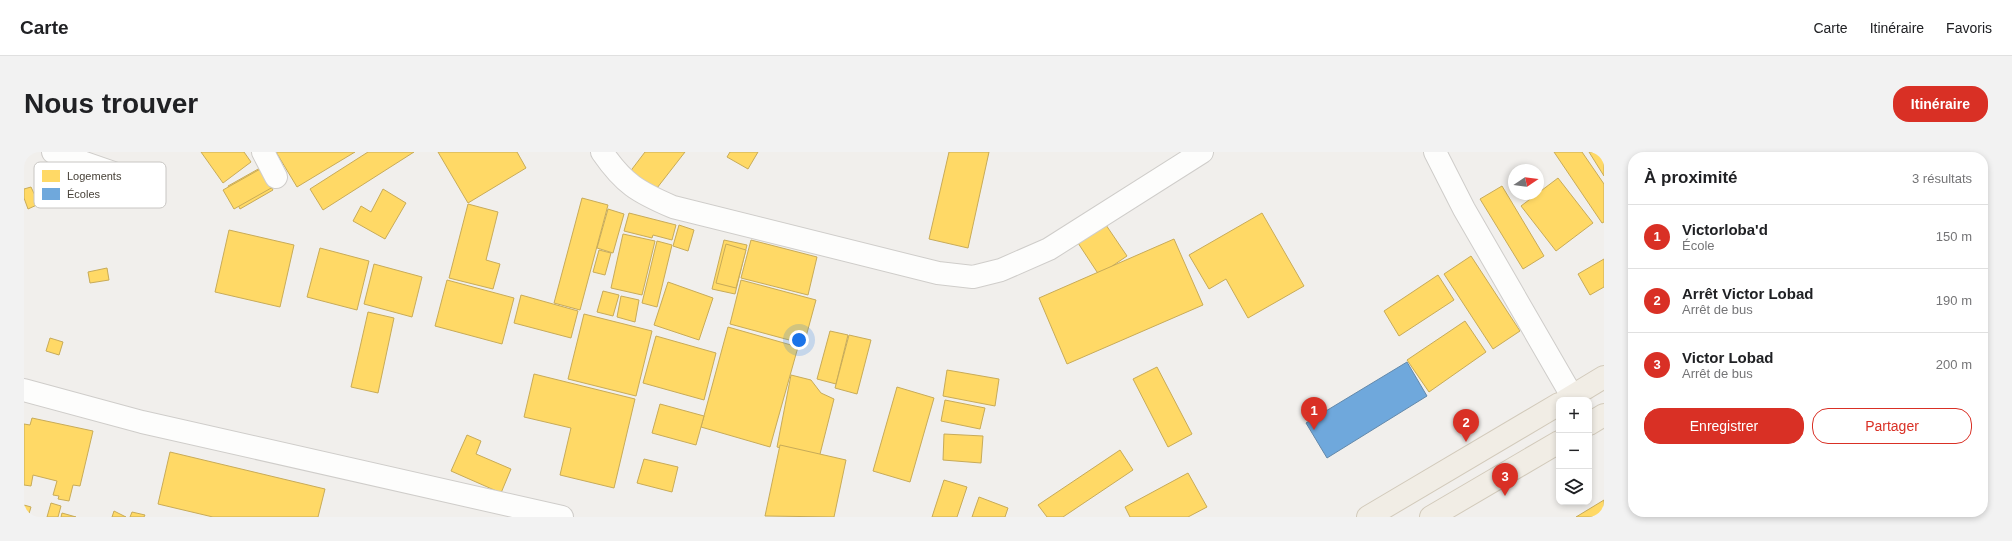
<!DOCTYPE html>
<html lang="fr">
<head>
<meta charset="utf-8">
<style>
	body { margin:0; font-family:Arial,sans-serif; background:#f2f2f2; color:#202124 }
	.controls { position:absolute; right:12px; bottom:12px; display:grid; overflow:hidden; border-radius:8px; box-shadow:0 2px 6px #0003 }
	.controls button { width:36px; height:36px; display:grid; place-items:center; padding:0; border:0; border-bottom:1px solid #e0e0e0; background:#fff; color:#202124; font:20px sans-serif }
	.compass { position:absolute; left:1484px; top:12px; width:36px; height:36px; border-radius:50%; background:#fff; box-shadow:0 2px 6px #0003; rotate:77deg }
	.you { position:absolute; left:775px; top:188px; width:14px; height:14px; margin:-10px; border:3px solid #fff; border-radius:50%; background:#1a73e8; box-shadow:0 0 0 6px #1a73e833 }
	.badge { display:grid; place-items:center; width:26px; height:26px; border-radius:50%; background:#d93025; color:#fff; font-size:13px; font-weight:700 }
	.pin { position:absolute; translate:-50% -33px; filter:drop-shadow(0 1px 2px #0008) }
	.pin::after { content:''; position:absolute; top:21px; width:14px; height:12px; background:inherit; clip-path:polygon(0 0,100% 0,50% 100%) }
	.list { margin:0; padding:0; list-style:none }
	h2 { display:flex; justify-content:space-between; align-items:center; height:52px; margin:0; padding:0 16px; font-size:17px }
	h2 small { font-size:13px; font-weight:400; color:#757577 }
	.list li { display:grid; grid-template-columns:26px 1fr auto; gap:12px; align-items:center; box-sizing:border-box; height:64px; padding:0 16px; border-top:1px solid #e0e0e0 }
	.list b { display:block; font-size:15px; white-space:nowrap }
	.list p { margin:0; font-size:13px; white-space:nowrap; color:#757577 }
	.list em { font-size:13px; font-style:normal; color:#757577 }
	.actions { display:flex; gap:8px; padding:12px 16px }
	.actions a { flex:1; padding:9px 0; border:1px solid #d93025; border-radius:16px; text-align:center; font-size:14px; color:#d93025 }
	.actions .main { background:#d93025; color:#fff }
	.icon { flex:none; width:22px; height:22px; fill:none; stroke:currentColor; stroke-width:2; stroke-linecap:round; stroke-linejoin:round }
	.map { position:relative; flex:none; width:1580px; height:365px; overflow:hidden; border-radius:16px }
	header { display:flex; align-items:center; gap:24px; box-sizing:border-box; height:56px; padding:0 20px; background:#fff; border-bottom:1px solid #e0e0e0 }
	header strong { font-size:19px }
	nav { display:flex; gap:22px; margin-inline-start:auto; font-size:14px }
	.intro { display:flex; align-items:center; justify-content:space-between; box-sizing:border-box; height:96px; padding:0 24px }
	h1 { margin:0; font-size:28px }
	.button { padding:10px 18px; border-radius:16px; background:#d93025; color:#fff; font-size:14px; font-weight:700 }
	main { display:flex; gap:24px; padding:0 24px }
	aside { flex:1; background:#fff; border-radius:16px; box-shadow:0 2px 6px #0003 }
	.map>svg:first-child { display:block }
	.homes { fill:#ffd966; stroke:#c8ab58 }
	.schools { fill:#6fa8dc; stroke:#6389ab }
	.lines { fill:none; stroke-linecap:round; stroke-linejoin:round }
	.minor-casing { stroke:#cfcdca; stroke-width:24 }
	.major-casing { stroke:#d2cabb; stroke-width:24 }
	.minor { stroke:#fdfdfc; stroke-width:22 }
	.major { stroke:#f1ede5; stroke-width:22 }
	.key { fill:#fff; stroke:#c8c6c3; stroke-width:1 }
	.key-label { font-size:11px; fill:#474138 }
</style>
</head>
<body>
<header>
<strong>Carte</strong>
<nav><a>Carte</a><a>Itinéraire</a><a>Favoris</a></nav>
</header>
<div class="intro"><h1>Nous trouver</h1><a class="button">Itinéraire</a></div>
<main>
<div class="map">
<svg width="1580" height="365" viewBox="0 0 1580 365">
	<rect width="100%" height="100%" fill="#f1efec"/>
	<g class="homes">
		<polygon points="177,0 220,0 227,10 199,31"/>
		<polygon points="252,0 331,0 273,35"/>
		<polygon points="344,0 390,0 299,58 286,37"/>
		<polygon points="414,0 493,0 502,16 444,51"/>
		<polygon points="621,0 661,0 626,45 602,25"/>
		<polygon points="706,0 734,0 724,17 703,5"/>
		<polygon points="925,0 965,0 944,96 905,87"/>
		<polygon points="1530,0 1558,0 1580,32 1580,70 1578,71"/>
		<polygon points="1565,0 1580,0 1580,24"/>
		<polygon points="236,16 249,38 216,57 204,34"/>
		<polygon points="238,16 249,35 210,57 199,38"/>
		<polygon points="1534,26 1569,71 1532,99 1497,54"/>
		<polygon points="1478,34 1520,104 1499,117 1456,47"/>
		<polygon points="7,35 15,52 4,57 0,46 0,37"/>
		<polygon points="359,37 382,51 361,87 329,69 337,54 347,60"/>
		<polygon points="558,46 584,53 556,158 530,151"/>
		<polygon points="444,52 474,60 462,108 476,112 469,137 425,126"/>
		<polygon points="584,57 600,62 589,101 573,96"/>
		<polygon points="605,61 652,73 648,88 629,83 628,86 600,79"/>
		<polygon points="1238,61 1280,134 1224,166 1202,127 1185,137 1165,103"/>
		<polygon points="655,73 670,78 664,99 649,94"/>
		<polygon points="1082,73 1103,104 1075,123 1054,91"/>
		<polygon points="205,78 270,93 256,155 191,140"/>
		<polygon points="599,82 631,89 618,143 587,136"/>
		<polygon points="1150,87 1179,153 1043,212 1015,146"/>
		<polygon points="700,88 723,93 711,142 688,137"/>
		<polygon points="727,88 793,105 784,143 717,126"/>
		<polygon points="633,89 648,93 633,155 618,151"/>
		<polygon points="702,92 722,98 712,136 692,131"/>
		<polygon points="296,96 345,109 333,158 283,145"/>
		<polygon points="575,98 587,101 581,123 569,120"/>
		<polygon points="1447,104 1496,179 1469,197 1420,122"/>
		<polygon points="1580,107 1580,135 1566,143 1554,122"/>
		<polygon points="350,112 398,125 388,165 340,152"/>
		<polygon points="83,116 85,128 66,131 64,120"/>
		<polygon points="1414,123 1430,148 1375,184 1360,159"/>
		<polygon points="423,128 490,146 478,192 411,174"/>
		<polygon points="717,128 792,148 780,192 706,172"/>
		<polygon points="644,130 689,146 675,188 630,173"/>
		<polygon points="579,139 595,143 589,164 573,160"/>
		<polygon points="497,143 554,159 547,186 490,171"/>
		<polygon points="597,144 615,148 611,170 593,165"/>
		<polygon points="344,160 370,166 354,241 327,235"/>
		<polygon points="560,162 628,179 612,244 544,227"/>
		<polygon points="1441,169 1462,200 1405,240 1383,208"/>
		<polygon points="704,175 774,195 746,295 677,275"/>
		<polygon points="806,179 824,183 812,232 793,227"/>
		<polygon points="825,183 847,188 833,242 811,236"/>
		<polygon points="632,184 692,201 680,248 619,231"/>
		<polygon points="26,186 39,190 35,203 22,199"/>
		<polygon points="1133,215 1168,282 1144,295 1109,227"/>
		<polygon points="923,218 975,227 971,254 919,244"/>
		<polygon points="510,222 611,247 590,336 536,323 547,276 500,265"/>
		<polygon points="767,223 787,228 797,241 810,247 795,306 753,295"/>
		<polygon points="873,235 910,246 886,330 849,319"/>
		<polygon points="921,248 961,256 956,277 917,269"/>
		<polygon points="636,252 680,264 672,293 628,281"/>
		<polygon points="8,266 69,279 56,334 49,333 45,349 34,347 35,344 29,343 33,329 9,323 7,334 0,333 0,272 6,273"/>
		<polygon points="920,282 959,284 957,311 919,308"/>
		<polygon points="443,283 457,289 452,302 487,317 477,341 427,319"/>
		<polygon points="756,293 822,308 810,365 741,364"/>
		<polygon points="1096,298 1109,318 1039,365 1023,365 1014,353"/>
		<polygon points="146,300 301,337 294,365 189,365 134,352"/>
		<polygon points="620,307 654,315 648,340 613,331"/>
		<polygon points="1164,321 1183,355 1164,365 1106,365 1101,355"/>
		<polygon points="920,328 943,335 933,365 908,365"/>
		<polygon points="955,345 984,356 981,365 948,365"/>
		<polygon points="1580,348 1580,365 1552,365"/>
		<polygon points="27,351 37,354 34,365 23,365"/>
		<polygon points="0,353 7,355 4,365 0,365"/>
		<polygon points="90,359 102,365 88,365"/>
		<polygon points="108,360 121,363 120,365 106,365"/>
		<polygon points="38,361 52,365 37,365"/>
	</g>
	<polygon class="schools" points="1383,210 1403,244 1303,306 1282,271"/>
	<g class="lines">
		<defs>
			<g id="minor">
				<polyline points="29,0 130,35"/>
				<polyline points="239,0 252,25"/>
				<path d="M578 0C600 32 614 40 649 55L914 121 949 125 977 118 1025 97 1178 0"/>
				<polyline points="1411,0 1440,57 1548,244"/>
				<polyline points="0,238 118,270 538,365"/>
			</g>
			<g id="major">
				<polyline points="1542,248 1580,225"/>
				<polyline points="1565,272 1580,263"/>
				<polyline points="1344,365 1535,252"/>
				<polyline points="1407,365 1535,290"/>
			</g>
		</defs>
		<use href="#minor" class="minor-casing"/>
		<use href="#major" class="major-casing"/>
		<use href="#minor" class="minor"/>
		<use href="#major" class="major"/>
	</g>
	<rect x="10" y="10" width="132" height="46" rx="6" class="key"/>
	<rect x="18" y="18" width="18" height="12" fill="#ffd966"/>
	<rect x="18" y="36" width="18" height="12" fill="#6fa8dc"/>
	<g class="key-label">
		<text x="43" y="28">Logements</text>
		<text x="43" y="46">Écoles</text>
	</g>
</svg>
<div class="controls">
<button>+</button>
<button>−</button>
<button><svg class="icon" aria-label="layers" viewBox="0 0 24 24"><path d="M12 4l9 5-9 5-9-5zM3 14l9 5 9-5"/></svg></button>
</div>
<svg class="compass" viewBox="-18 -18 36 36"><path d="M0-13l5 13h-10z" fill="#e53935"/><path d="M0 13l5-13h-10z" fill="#757577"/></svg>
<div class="you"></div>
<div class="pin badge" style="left:1290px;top:278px">1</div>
<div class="pin badge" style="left:1442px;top:290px">2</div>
<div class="pin badge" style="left:1481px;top:344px">3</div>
</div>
<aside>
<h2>À proximité<small>3 résultats</small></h2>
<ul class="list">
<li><span class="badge">1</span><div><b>Victorloba'd</b><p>École</p></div><em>150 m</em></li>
<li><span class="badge">2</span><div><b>Arrêt Victor Lobad</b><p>Arrêt de bus</p></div><em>190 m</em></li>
<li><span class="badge">3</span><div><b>Victor Lobad</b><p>Arrêt de bus</p></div><em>200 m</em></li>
</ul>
<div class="actions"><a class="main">Enregistrer</a><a>Partager</a></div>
</aside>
</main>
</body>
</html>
